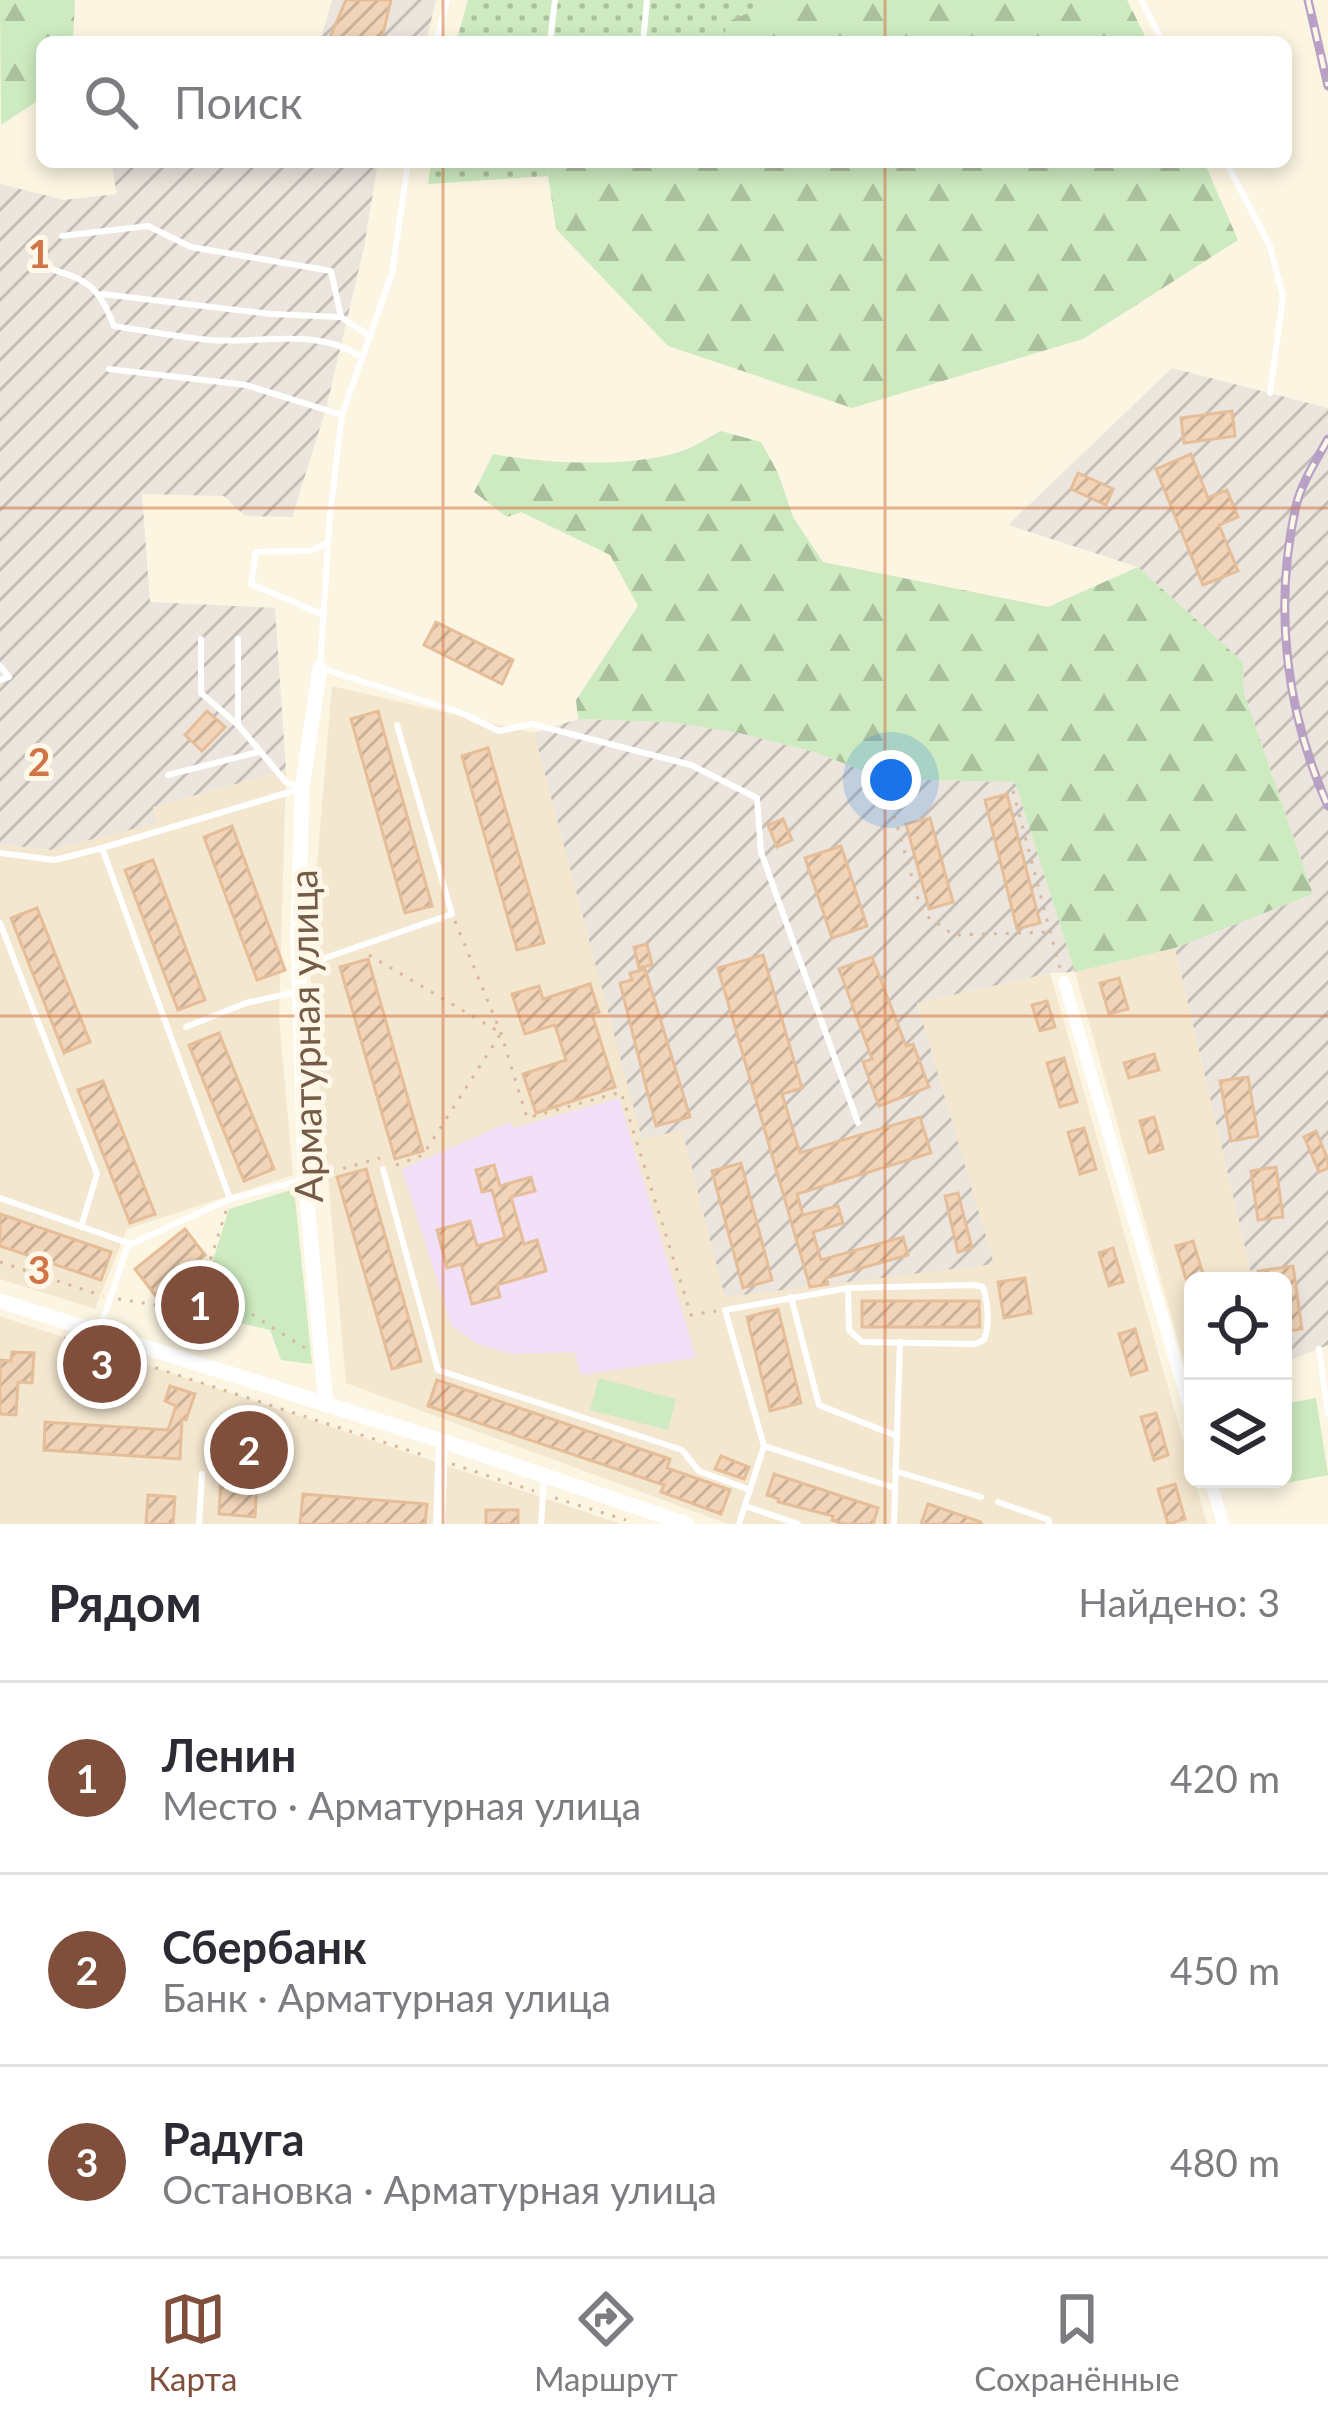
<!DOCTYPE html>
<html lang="ru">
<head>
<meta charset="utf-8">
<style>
	body { margin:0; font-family:Lato,sans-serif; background:#f2f2f3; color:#2b2b33 }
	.controls { position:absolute; right:36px; bottom:36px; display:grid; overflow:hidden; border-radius:18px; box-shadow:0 6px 18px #0003 }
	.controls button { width:108px; height:108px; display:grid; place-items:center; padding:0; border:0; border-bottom:3px solid #e1e1e2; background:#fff; color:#2b2b33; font:60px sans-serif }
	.you { position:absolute; left:891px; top:780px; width:42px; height:42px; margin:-30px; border:9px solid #fff; border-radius:50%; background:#1a73e8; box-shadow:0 0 0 18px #1a73e833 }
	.badge { display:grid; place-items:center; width:78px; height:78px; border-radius:50%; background:#804f3b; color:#fff; font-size:39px; font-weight:700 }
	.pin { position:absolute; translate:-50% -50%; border:6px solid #fff; box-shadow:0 3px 12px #0006 }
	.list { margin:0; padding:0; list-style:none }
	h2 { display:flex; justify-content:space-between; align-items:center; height:156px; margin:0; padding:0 48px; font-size:51px }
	h2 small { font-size:39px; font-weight:400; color:#7c7c81 }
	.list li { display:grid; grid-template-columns:78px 1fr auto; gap:36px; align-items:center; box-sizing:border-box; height:192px; padding:0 48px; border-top:3px solid #e1e1e2 }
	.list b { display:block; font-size:45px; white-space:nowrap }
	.list p { margin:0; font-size:39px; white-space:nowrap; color:#7c7c81 }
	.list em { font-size:39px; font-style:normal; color:#7c7c81 }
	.icon { flex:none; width:66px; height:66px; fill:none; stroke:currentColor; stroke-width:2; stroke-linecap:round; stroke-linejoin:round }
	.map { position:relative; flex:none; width:1328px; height:1524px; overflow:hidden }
	.search { position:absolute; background:#fff; box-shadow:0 6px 18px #0003; left:36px; right:36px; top:36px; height:132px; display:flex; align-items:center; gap:30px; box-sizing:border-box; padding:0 42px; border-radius:18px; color:#7c7c81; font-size:45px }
	.sheet { height:732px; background:#fff }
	nav { display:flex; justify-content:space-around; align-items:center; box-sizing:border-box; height:168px; border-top:3px solid #e1e1e2; background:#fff; font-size:33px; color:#7c7c81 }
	nav a { display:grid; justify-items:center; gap:6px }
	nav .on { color:#804f3b }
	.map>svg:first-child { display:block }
	.residential { fill:#f4e7d0 }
	.industrial { fill:url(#industrial-furrows) }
	.education { fill:#f2dff8 }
	.forest { fill:url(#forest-firs) }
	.park { fill:#cdeac0 }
	.garden { fill:url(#garden-dots) }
	.building { fill:url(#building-hatch); stroke:#e5be99; stroke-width:3 }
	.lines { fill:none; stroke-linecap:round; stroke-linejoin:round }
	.path { stroke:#d6b99d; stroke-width:3; stroke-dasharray:3 9; stroke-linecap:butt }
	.service { stroke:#fff; stroke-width:6 }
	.minor { stroke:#fff; stroke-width:12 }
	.tertiary { stroke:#fff; stroke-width:15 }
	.rail-casing { stroke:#b8a1c5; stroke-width:9 }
	.rail { stroke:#fff8e8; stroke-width:4.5; stroke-dasharray:14; stroke-linecap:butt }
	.grid { fill:none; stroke:#d17446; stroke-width:3; stroke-opacity:0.55 }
	.labels { text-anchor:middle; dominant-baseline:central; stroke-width:10; stroke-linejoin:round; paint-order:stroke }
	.street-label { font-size:39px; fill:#745c48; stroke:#fff8e8 }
	.grid-label { font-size:39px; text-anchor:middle; font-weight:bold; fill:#d17446; stroke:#fff8e8; stroke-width:10; stroke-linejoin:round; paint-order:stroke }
</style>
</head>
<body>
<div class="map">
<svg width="1328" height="1524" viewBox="0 0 1328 1524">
	<defs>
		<pattern id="industrial-furrows" width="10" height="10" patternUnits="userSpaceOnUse" patternTransform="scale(3)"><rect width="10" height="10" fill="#ebe5dd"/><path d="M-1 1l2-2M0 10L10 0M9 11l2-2" fill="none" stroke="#c3bdb5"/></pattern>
		<pattern id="forest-firs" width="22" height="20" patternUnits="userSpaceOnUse" patternTransform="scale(3)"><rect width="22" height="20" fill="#cdeac0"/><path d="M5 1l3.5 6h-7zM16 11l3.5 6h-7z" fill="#abc19e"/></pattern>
		<pattern id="garden-dots" width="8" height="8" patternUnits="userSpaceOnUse" patternTransform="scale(3)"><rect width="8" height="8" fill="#cdeac0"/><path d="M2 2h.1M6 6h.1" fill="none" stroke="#abc19e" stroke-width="1.8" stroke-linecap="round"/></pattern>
		<pattern id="building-hatch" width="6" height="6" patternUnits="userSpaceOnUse" patternTransform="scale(3)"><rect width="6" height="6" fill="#f2d5b9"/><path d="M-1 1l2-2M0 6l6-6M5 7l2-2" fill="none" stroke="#c9b098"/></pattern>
	</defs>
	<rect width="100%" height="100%" fill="#fcf5e2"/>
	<g class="residential">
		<polygon points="332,686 534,733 643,1139 682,1129 916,1003 1050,973 1207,1524 728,1524 346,1383 309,961"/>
		<polygon points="286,770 279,1017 293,1175 127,1229 95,1309 0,1279 0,844 50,850 156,822 152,807"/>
		<polygon points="1175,948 1253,1281 1193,1281 1193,1394 1075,972"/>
		<polygon points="0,1316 219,1389 621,1524 0,1524"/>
	</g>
	<g class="industrial">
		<polygon points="332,0 436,0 426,42 320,42"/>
		<polygon points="111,162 378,162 364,247 326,409 292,517 245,516 224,496 142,494 150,602 275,608 286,770 153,807 156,823 50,850 0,844 0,184 64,200 117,194"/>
		<polygon points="1172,368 1328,408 1328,1345 1283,1363 1283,1281 1253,1281 1175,948 1313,894 1244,693 1243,662 1138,567 1008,525"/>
		<polygon points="578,719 670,722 739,733 814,752 885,779 1015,782 1075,972 1050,973 917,1003 994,1264 725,1297 682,1130 642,1139 534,733"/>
	</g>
	<polygon class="education" points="619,1098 696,1358 581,1375 574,1352 512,1354 477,1344 451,1325 402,1169 510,1122 513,1128"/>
	<g class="forest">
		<polygon points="0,0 75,0 73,42 42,42 42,98 1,125"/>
		<polygon points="778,0 1127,0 1148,42 728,42 724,23"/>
		<polygon points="546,162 1204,162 1238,240 1083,339 852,408 668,346 556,229"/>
		<path d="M721 431 761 442 778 473 793 517 823 562 1048 607 1138 567 1243 662 1244 693 1313 894 1175 948 1075 972 1015 782 885 779 814 752 739 733 670 722 578 719 576 700 638 606 610 555 521 512 507 517 474 492 493 454C544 464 628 468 679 452 693 448 707 438 721 431Z"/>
	</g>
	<g class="park">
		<polygon points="294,1189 312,1364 281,1360 270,1330 224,1319 213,1260 229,1209"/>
		<polygon points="599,1378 676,1399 668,1430 590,1410"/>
		<polygon points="1316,1398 1328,1475 1287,1483 1283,1460 1283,1404"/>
	</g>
	<g class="garden">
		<polygon points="468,0 778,0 724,23 728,42 456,42"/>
		<polygon points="431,162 546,162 548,176 428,184"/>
	</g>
	<g class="building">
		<polygon points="346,0 391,0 381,42 328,42"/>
		<polygon points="1232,411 1235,436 1184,443 1181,418"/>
		<polygon points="1191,454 1208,498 1227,490 1238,517 1219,525 1238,571 1203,585 1156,469"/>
		<polygon points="1078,473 1113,489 1106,505 1071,489"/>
		<polygon points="436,622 513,660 502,684 424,645"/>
		<polygon points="207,711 225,727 202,751 185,735"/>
		<polygon points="378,711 432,906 405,913 351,719"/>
		<polygon points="488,748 544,943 517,950 462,756"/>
		<polygon points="1007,794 1040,923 1017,929 985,800"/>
		<polygon points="930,818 953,902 929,909 906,824"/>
		<polygon points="783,819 792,840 777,847 768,825"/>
		<polygon points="232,826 285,970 257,980 204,837"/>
		<polygon points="841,846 867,926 832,938 805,858"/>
		<polygon points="153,860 205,1000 178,1010 125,870"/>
		<polygon points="37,908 90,1042 64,1053 11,918"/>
		<polygon points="647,944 652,965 639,968 634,947"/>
		<polygon points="763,955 802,1088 782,1094 800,1153 920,1117 931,1153 797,1194 803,1215 838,1206 843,1223 813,1232 821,1260 903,1237 908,1255 826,1278 828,1284 810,1287 718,968"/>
		<polygon points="872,957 906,1046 913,1044 929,1087 879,1106 863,1062 872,1059 839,969"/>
		<polygon points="368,959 423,1151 395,1159 340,967"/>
		<polygon points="645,969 690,1117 656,1126 620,983 632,980 630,973"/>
		<polygon points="1119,978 1128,1009 1109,1014 1100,983"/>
		<polygon points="590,984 599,1012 592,1014 615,1087 536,1113 523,1074 566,1060 555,1025 525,1034 512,994 539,986 543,999"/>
		<polygon points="1047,1001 1055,1027 1040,1031 1032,1005"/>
		<polygon points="219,1033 274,1169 244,1181 189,1045"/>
		<polygon points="1154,1054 1159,1070 1129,1078 1124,1063"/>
		<polygon points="1064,1058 1077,1102 1060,1107 1047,1063"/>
		<polygon points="1248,1077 1258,1136 1231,1141 1220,1081"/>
		<polygon points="103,1081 155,1214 130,1223 78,1090"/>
		<polygon points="1154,1117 1163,1149 1149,1153 1140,1121"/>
		<polygon points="1084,1128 1096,1169 1080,1174 1068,1132"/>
		<polygon points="1316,1131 1328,1160 1328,1168 1319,1172 1304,1137"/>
		<polygon points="741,1163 772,1280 743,1288 712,1171"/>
		<polygon points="494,1165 500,1186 531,1177 535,1191 511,1197 524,1244 537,1240 546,1271 497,1285 500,1297 472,1304 461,1264 447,1268 437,1230 470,1221 477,1246 505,1238 492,1190 482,1192 476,1170"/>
		<polygon points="1276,1167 1283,1217 1258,1220 1251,1171"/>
		<polygon points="366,1169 421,1361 392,1369 337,1177"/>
		<polygon points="958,1193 972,1248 958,1252 945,1196"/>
		<polygon points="0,1214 111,1252 101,1280 0,1246"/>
		<polygon points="185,1229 205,1255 155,1295 135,1269"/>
		<polygon points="1193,1241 1203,1274 1186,1279 1176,1246"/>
		<polygon points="1113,1248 1123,1282 1109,1286 1099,1253"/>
		<polygon points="1293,1266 1302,1329 1283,1332 1283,1281 1260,1281 1258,1271"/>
		<polygon points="1025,1278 1031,1313 1004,1318 998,1282"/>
		<polygon points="862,1301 979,1301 980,1327 862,1327"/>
		<polygon points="778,1309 801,1403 770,1411 747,1317"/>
		<polygon points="1135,1329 1147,1370 1131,1375 1119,1334"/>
		<polygon points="12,1352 34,1353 32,1383 18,1382 16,1415 0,1414 0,1360 11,1361"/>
		<polygon points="437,1380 670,1459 667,1468 730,1490 721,1514 661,1492 664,1485 428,1406"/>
		<polygon points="170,1386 195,1394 186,1420 182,1419 180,1459 44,1450 45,1422 168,1430 176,1406 165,1401"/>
		<polygon points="1156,1413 1168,1455 1154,1460 1141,1417"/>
		<polygon points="238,1440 277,1442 274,1484 257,1483 255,1517 219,1514 222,1462 237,1463"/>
		<polygon points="721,1456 749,1467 744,1479 715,1469"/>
		<polygon points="774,1474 878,1508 873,1524 843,1524 832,1520 833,1516 778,1502 779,1499 767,1495"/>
		<polygon points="1175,1484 1185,1519 1168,1524 1158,1489"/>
		<polygon points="303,1494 427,1504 425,1524 300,1524"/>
		<polygon points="148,1495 175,1497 173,1524 146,1524"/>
		<polygon points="928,1504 981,1522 981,1524 921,1524"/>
		<rect x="486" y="1510" width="32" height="14"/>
	</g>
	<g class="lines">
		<g class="path">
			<polyline points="1013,791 1060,969"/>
			<polyline points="891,804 922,913 954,935 1050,932"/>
			<polyline points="455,921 501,1033 527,1118 621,1092 691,1315 716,1311"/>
			<polyline points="369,955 501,1033 423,1155 391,1167"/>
			<polyline points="320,1175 380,1158"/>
			<polyline points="0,1262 103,1296"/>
			<polyline points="192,1275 211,1258 226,1211"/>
			<polyline points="118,1299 156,1305 191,1276 305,1348"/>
			<polyline points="64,1338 426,1456"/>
			<polyline points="452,1464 534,1491"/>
			<polyline points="555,1498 626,1520"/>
		</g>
		<g class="service">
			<polyline points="1141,0 1163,42"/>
			<polyline points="436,42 447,0"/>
			<polyline points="550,42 555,0"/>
			<polyline points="643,42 647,0"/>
			<polyline points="408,162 392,273 342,415 330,514 320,668 459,712 499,731 532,724 691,765 757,798 761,852 858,1123"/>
			<polyline points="1226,162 1270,246 1283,297 1270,393"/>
			<polyline points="62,236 148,226 191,247 331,271 341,317 368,335"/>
			<path d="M31 262C81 281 94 274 114 326 146 331 178 337 209 340 257 344 318 327 359 356"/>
			<polyline points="102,294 271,314 341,317"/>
			<polyline points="109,369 246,385 342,415"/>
			<polyline points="324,615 251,584 256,552 310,551 328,543"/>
			<polyline points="201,639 201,693 238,725"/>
			<polyline points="238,639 238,725 286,782 299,788"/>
			<polyline points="0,666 9,677 0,680"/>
			<polyline points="168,775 258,752"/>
			<polyline points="102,848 300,789"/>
			<polyline points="0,853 55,860 102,848 230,1199 302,1180"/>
			<polyline points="0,923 97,1174 81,1227"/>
			<polyline points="302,966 452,914 397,725"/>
			<polyline points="186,1027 246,1003 296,992"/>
			<polyline points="383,1169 438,1370 682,1450 699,1471 750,1490"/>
			<polyline points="0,1198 131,1244"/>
			<path d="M975 1285 983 1287C988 1303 990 1325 984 1340L975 1344 862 1342 849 1330 848 1288Z"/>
			<polyline points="791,1297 819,1405 897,1436"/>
			<polyline points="100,1329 126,1250 131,1244 230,1199"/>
			<polyline points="1319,1349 1328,1414"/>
			<polyline points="764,1446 895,1488"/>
			<polyline points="895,1471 981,1497"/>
			<polyline points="998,1502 1049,1520 1049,1524"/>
			<polyline points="745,1506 798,1524"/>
			<polyline points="199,1524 202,1474"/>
			<polyline points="541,1524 544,1479"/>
			<polyline points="739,1524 764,1446 725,1310 848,1288"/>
			<polyline points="894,1524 900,1342"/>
		</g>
		<g class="minor">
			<polyline points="1064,982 1193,1421"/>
			<polyline points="1210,1479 1223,1524"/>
			<polyline points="439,1524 442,1441"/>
		</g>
		<g class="tertiary">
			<polyline points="320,668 302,788 298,933 305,1179 326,1405"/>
			<polyline points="0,1301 442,1441 687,1524"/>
		</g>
		<defs>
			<g id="rail">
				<polyline points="1308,0 1328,86"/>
				<path d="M1328 439C1317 459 1301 484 1296 506 1273 608 1286 712 1328 806"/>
			</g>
		</defs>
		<use href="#rail" class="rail-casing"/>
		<use href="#rail" class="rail"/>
	</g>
	<path class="grid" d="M443 0V42M885 0V42M443 162V1524M885 162V1524M0 508H1328M0 1016H1328"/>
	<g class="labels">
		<g class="street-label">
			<text transform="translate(305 1036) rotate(-91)">Арматурная улица</text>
		</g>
	</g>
	<g class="grid-label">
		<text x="39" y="268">1</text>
		<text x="39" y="776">2</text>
		<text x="39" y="1284">3</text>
	</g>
</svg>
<div class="controls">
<button><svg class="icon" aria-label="locate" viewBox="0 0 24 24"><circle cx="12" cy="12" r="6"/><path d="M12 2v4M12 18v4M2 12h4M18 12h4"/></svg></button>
<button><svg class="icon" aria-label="layers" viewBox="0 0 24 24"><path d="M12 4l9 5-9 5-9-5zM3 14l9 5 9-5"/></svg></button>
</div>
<div class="you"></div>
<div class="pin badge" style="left:200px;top:1305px">1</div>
<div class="pin badge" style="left:249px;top:1450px">2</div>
<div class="pin badge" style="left:102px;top:1364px">3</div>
<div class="search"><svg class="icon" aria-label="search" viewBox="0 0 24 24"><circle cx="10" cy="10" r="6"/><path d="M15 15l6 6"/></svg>Поиск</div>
</div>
<section class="sheet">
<h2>Рядом<small>Найдено: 3</small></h2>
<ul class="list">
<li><span class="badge">1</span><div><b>Ленин</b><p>Место · Арматурная улица</p></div><em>420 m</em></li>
<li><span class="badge">2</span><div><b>Сбербанк</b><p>Банк · Арматурная улица</p></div><em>450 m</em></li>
<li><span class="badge">3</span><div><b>Радуга</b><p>Остановка · Арматурная улица</p></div><em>480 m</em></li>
</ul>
</section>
<nav>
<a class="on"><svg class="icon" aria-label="map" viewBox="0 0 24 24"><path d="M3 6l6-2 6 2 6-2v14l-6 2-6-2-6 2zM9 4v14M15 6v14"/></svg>Карта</a>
<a><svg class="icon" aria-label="directions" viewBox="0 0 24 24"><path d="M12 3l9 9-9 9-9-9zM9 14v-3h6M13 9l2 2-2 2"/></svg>Маршрут</a>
<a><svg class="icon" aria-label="saved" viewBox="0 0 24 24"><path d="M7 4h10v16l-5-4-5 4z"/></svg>Сохранённые</a>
</nav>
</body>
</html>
